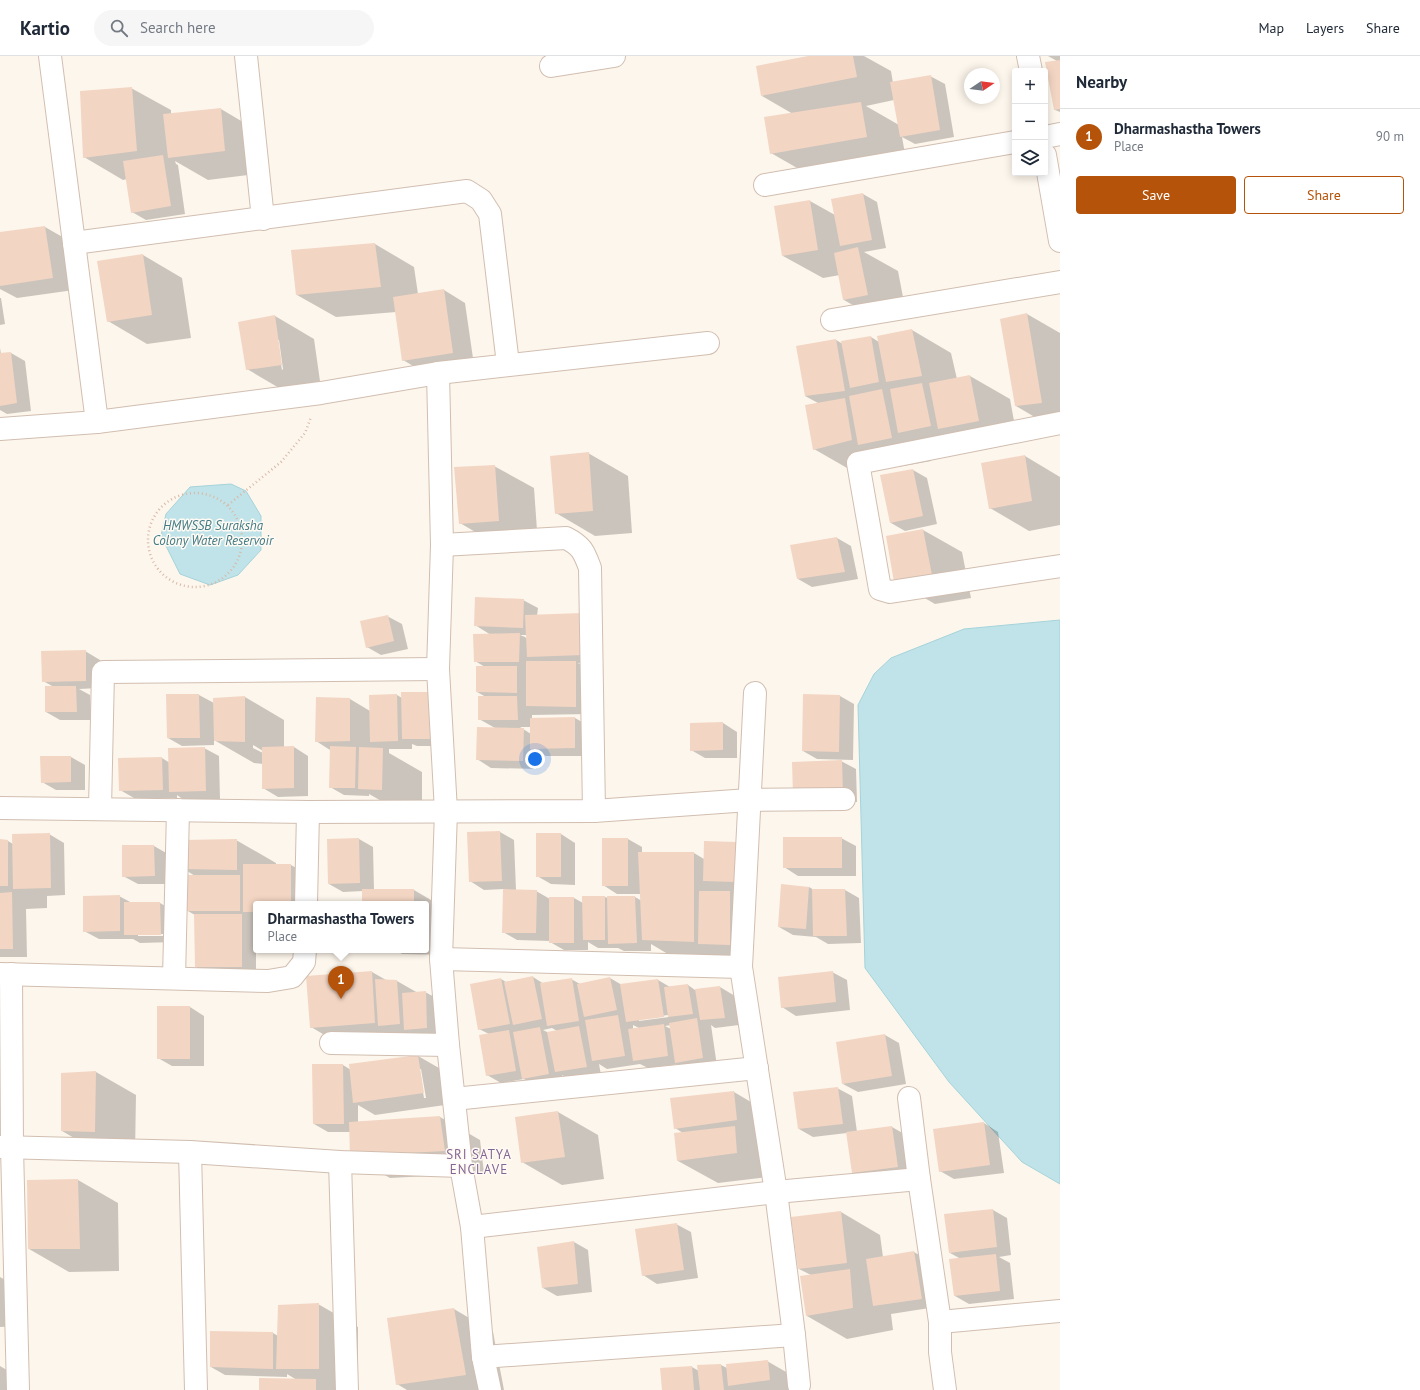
<!DOCTYPE html>
<html lang="en">
<head>
<meta charset="utf-8">
<style>
	body { margin:0; font-family:"PT Sans",sans-serif; background:#f6f6f7; color:#1f2937 }
	.controls { position:absolute; right:12px; top:12px; display:grid; overflow:hidden; border-radius:4px; box-shadow:0 2px 10px #0003 }
	.controls button { width:36px; height:36px; display:grid; place-items:center; padding:0; border:0; border-bottom:1px solid #e0e1e3; background:#fff; color:#1f2937; font:20px sans-serif }
	.compass { position:absolute; left:964px; top:12px; width:36px; height:36px; border-radius:50%; background:#fff; box-shadow:0 2px 10px #0003; rotate:77deg }
	.you { position:absolute; left:535px; top:703px; width:14px; height:14px; margin:-10px; border:3px solid #fff; border-radius:50%; background:#1a73e8; box-shadow:0 0 0 6px #1a73e833 }
	.badge { display:grid; place-items:center; width:26px; height:26px; border-radius:50%; background:#b45309; color:#fff; font-size:13px; font-weight:700 }
	.pin { position:absolute; translate:-50% -33px; filter:drop-shadow(0 1px 2px #0008) }
	.pin::after { content:''; position:absolute; top:21px; width:14px; height:12px; background:inherit; clip-path:polygon(0 0,100% 0,50% 100%) }
	.popup { position:absolute; left:253px; top:845px; width:176px; height:52px; box-sizing:border-box; display:grid; place-content:center; border-radius:4px; background:#fff; filter:drop-shadow(0 1px 3px #0005); font-size:13px; white-space:nowrap; color:#747a83 }
	.popup b { font-size:15px; color:#1f2937 }
	.popup::after { content:''; position:absolute; left:50%; top:100%; margin-left:-8px; border:8px solid transparent; border-top-color:#fff }
	.list { margin:0; padding:0; list-style:none }
	h2 { display:flex; justify-content:space-between; align-items:center; height:52px; margin:0; padding:0 16px; font-size:17px }
	h2 small { font-size:13px; font-weight:400; color:#747a83 }
	.list li { display:grid; grid-template-columns:26px 1fr auto; gap:12px; align-items:center; box-sizing:border-box; height:56px; padding:0 16px; border-top:1px solid #e0e1e3 }
	.list b { display:block; font-size:15px; white-space:nowrap }
	.list p { margin:0; font-size:13px; white-space:nowrap; color:#747a83 }
	.list em { font-size:13px; font-style:normal; color:#747a83 }
	.actions { display:flex; gap:8px; padding:12px 16px }
	.actions a { flex:1; padding:9px 0; border:1px solid #b45309; border-radius:4px; text-align:center; font-size:14px; color:#b45309 }
	.actions .main { background:#b45309; color:#fff }
	.icon { flex:none; width:22px; height:22px; fill:none; stroke:currentColor; stroke-width:2; stroke-linecap:round; stroke-linejoin:round }
	.map { position:relative; flex:none; width:1060px; height:1334px; overflow:hidden }
	header { display:flex; align-items:center; gap:24px; box-sizing:border-box; height:56px; padding:0 20px; background:#fff; border-bottom:1px solid #e0e1e3 }
	header strong { font-size:19px }
	nav { display:flex; gap:22px; margin-inline-start:auto; font-size:14px }
	.search { width:280px; height:36px; background:#f6f6f7; display:flex; align-items:center; gap:10px; box-sizing:border-box; padding:0 14px; border-radius:22px; color:#747a83; font-size:15px }
	main { display:flex }
	aside { flex:1; background:#fff }
	.map>svg:first-child { display:block }
	.water { fill:#bfe3e8; stroke:#a5d3da }
	.shadow { fill:#0003; fill-rule:evenodd }
	.building { fill:#f3d5c3 }
	.lines { fill:none; stroke-linecap:round; stroke-linejoin:round }
	.street-casing { stroke:#d1beb0; stroke-width:24 }
	.path { stroke:#d9b8a5; stroke-width:2.5; stroke-dasharray:1 3; stroke-linecap:butt }
	.street { stroke:#fff; stroke-width:22 }
	.labels { text-anchor:middle; dominant-baseline:central; stroke-width:3; stroke-linejoin:round; paint-order:stroke }
	.water-label { font-size:13px; font-style:italic; fill:#437c86; stroke:#fffaf3 }
	.neighbourhood-label { font-size:13px; letter-spacing:1px; fill:#846695; stroke:#fffaf3 }
</style>
</head>
<body>
<header>
<strong>Kartio</strong>
<div class="search"><svg class="icon" aria-label="search" viewBox="0 0 24 24"><circle cx="10" cy="10" r="6"/><path d="M15 15l6 6"/></svg>Search here</div>
<nav><a>Map</a><a>Layers</a><a>Share</a></nav>
</header>
<main>
<div class="map">
<svg width="1060" height="1334" viewBox="0 0 1060 1334">
	<rect width="100%" height="100%" fill="#fdf6ec"/>
	<g class="water">
		<polygon points="231,428 246,435 261,460 261,494 238,519 210,529 180,518 161,480 166,458 190,431"/>
		<polygon points="1060,564 1060,1128 1022,1106 949,1026 865,912 858,649 874,618 891,602 964,573"/>
	</g>
	<g class="shadow">
		<path d="M813 0H864L891 15 893 27 930 20 945 28 954 81 915 88 902 81 906 103 811 120 771 97 793 58 762 40ZM894 44 899 69 866 50Z"/>
		<polygon points="1048,0 1060,0 1060,56 1055,54 1057,5"/>
		<polygon points="131,32 171,54 171,58 221,53 260,76 264,117 208,124 175,105 176,108 178,109 185,158 146,164 132,156 127,123 123,124 84,101"/>
		<polygon points="863,138 877,146 886,192 864,196 898,215 907,262 884,267 844,244 840,219 823,222 783,200 810,145 835,159"/>
		<polygon points="45,171 66,183 74,234 17,242 0,233 0,177"/>
		<polygon points="375,188 414,211 418,238 444,234 465,247 474,309 425,317 403,304 396,256 336,261 297,239"/>
		<polygon points="143,199 182,222 191,282 147,288 108,265"/>
		<polygon points="0,242 1,242 5,268 0,269"/>
		<polygon points="1027,258 1060,277 1060,372 1055,373 1016,350"/>
		<path d="M275 260 314 283 321 332 286 336 247 313ZM277 284H279L283 313 282 314Z"/>
		<polygon points="912,274 951,297 957,323 970,320 1010,343 1018,387 978,395 969,390 929,393 931,405 898,411 891,407 854,416 814,393 818,347 805,340 836,284 843,288 871,281 879,286"/>
		<polygon points="0,292 1,298 11,297 25,305 31,355 7,358 0,354"/>
		<polygon points="588,397 628,420 632,477 595,480 556,457"/>
		<polygon points="1025,400 1060,421 1060,469 1029,475 990,452"/>
		<polygon points="494,410 534,432 538,488 499,490 460,467"/>
		<polygon points="913,414 927,422 937,468 905,475 891,467"/>
		<polygon points="923,474 962,496 971,542 935,548 895,525"/>
		<polygon points="837,482 851,490 858,523 812,531 798,523"/>
		<path d="M523 544 538 552 537 560 598 606 578 607 590 615V658L532 659V663L575 662 589 670V700H546L537 696V713L491 712 477 703 495 672 479 663 486 641 477 636 485 611 475 605 491 579 475 569ZM520 579H527V583L525 581ZM520 671H531V678Z"/>
		<polygon points="387,560 402,568 408,593 381,599 367,591"/>
		<polygon points="85,595 100,604 100,632 79,633 90,639 91,664 60,664 46,656 54,631 43,625"/>
		<path d="M167 639H199L214 647 245 641 284 664V692L294 691 308 700V740L278 741 263 732V708L254 707 214 684V689L182 690 168 682ZM253 689 263 695V697L253 692Z"/>
		<polygon points="397,639 402,642 446,690 417,690 412,688 412,693 389,693 389,697 422,716 422,756 399,755 369,738 369,740 344,739 330,731 330,694 316,685 350,643 370,655"/>
		<polygon points="840,640 854,648 853,704 817,703 803,695"/>
		<polygon points="723,667 737,676 737,702 705,702 691,694"/>
		<polygon points="204,692 219,700 220,743 184,744 177,739 177,742 134,742 120,734 162,702 170,707"/>
		<polygon points="71,701 85,709 85,734 56,734 42,726"/>
		<polygon points="841,705 856,713 857,746 808,747"/>
		<polygon points="500,776 514,784 516,834 536,835 550,843 574,842 583,847 605,841 608,842 635,841 642,845 641,838 617,838 603,829 628,783 642,791 642,797 694,797 704,803 736,787 750,795 750,834 734,833 734,838 744,845 734,908 683,907 651,888 651,895 624,895 618,892 598,892 588,886 588,894 564,894 550,886 550,885 517,884 503,876 504,833 484,834 470,825"/>
		<polygon points="49,778 64,787 65,839 47,840 47,852 26,853 27,901 0,901 0,784 8,785 13,788"/>
		<polygon points="537,778 561,778 575,787 575,829 551,828 537,820"/>
		<polygon points="841,782 856,790 856,820 798,820 784,811"/>
		<polygon points="359,783 373,791 374,834 414,834 453,857 453,899 402,898 395,894 426,894 426,848 363,848 363,835 343,836 329,828"/>
		<polygon points="236,784 276,807 276,809 291,809 305,817 305,848 256,848 256,918 210,919 196,911 195,859 186,854 195,820 184,813"/>
		<polygon points="154,790 168,798 169,828 138,828 123,820"/>
		<polygon points="809,831 814,834 845,834 859,842 861,887 828,888 816,881 793,879 779,871"/>
		<path d="M119 840 132 847H160L174 855 175 886 140 887 133 883H99L84 875ZM138 878H166V880H138Z"/>
		<polygon points="372,916 386,924 397,925 418,937 425,936 440,944 441,980 350,994 311,971"/>
		<polygon points="832,916 847,924 850,954 796,960 782,951"/>
		<path d="M533 921 544 928 571 923 580 928 610 922 622 929 658 924 670 931 688 929 695 934 720 931 735 940 739 969 715 972 711 969 717 1010 691 1015 680 1008 648 1012 640 1008 607 1013 599 1008 601 1019 570 1024 562 1019 563 1026 537 1031 524 1023 501 1027 487 1019 489 978 479 973 501 923 506 926ZM668 959 669 961 639 965V963ZM633 969 639 972 633 973ZM671 969V973L665 970ZM552 972 557 975 549 977 543 974Z"/>
		<polygon points="0,944 10,950 12,1013 0,1013"/>
		<polygon points="190,951 204,960 204,1010 172,1010 158,1002"/>
		<polygon points="885,979 899,987 906,1028 858,1036 843,1028"/>
		<path d="M418 1000 439 1012 445 1049 375 1059 358 1049V1066L440 1061 480 1084 484 1117 390 1122 351 1100 350 1076H328L314 1068 343 1009 351 1014ZM419 1013H421L426 1042H424Z"/>
		<polygon points="96,1016 136,1039 135,1098 102,1098 62,1075 62,1018"/>
		<polygon points="837,1032 852,1040 857,1076 892,1071 906,1079 912,1119 867,1125 853,1117 847,1077 813,1081 799,1073"/>
		<polygon points="734,1036 773,1059 777,1120 718,1127 678,1105 683,1077 675,1072"/>
		<polygon points="558,1056 598,1079 604,1123 562,1129 522,1106"/>
		<polygon points="984,1067 998,1076 1004,1117 954,1123 940,1115"/>
		<polygon points="78,1124 118,1147 119,1215 69,1216 29,1193"/>
		<polygon points="993,1154 1007,1162 1011,1199 999,1201 1010,1207 1014,1243 969,1248 955,1240 961,1203 950,1197"/>
		<polygon points="841,1156 880,1179 883,1201 914,1196 929,1205 936,1251 891,1258 893,1274 847,1283 807,1260 801,1221 811,1219 799,1213"/>
		<polygon points="676,1168 691,1176 698,1222 657,1228 643,1219"/>
		<polygon points="574,1186 588,1194 592,1236 557,1240 543,1232"/>
		<polygon points="0,1221 21,1233 21,1270 0,1271"/>
		<polygon points="318,1248 358,1271 358,1334 260,1334 297,1324 287,1318 287,1321 225,1319 211,1311 211,1276 273,1277 278,1280"/>
		<polygon points="454,1253 493,1276 504,1334 407,1334 397,1328"/>
		<polygon points="767,1305 807,1328 808,1334 663,1334 692,1311 699,1315 721,1309 727,1312"/>
		<polygon points="0,1310 17,1320 18,1334 0,1334"/>
	</g>
	<g class="building">
		<polygon points="808,0 853,0 857,21 761,40 756,10"/>
		<polygon points="1060,4 1060,53 1054,54 1045,6"/>
		<polygon points="931,19 940,74 900,81 890,26"/>
		<polygon points="132,31 137,95 83,102 80,35"/>
		<polygon points="861,46 867,81 770,98 764,61"/>
		<polygon points="221,52 225,95 168,102 163,58"/>
		<polygon points="163,99 171,150 131,157 123,105"/>
		<polygon points="863,137 872,184 840,190 831,143"/>
		<polygon points="810,144 818,194 782,200 774,150"/>
		<polygon points="45,170 53,222 0,230 0,176"/>
		<polygon points="375,187 381,231 296,239 291,194"/>
		<polygon points="858,191 868,239 843,244 834,197"/>
		<polygon points="143,198 152,259 107,266 97,205"/>
		<polygon points="444,233 453,297 402,305 393,241"/>
		<polygon points="1027,257 1042,347 1015,350 1000,263"/>
		<polygon points="275,259 282,309 246,314 238,266"/>
		<polygon points="912,273 922,320 886,326 877,280"/>
		<polygon points="871,280 879,326 850,332 841,285"/>
		<polygon points="836,283 845,335 805,340 796,290"/>
		<polygon points="11,296 17,347 0,350 0,297"/>
		<polygon points="970,319 979,365 938,373 929,327"/>
		<polygon points="922,327 931,370 898,377 890,333"/>
		<polygon points="882,333 892,382 858,389 849,340"/>
		<polygon points="845,342 852,384 813,394 805,349"/>
		<polygon points="589,396 593,455 555,458 550,400"/>
		<polygon points="1025,399 1032,445 989,453 981,407"/>
		<polygon points="495,409 499,465 459,468 454,411"/>
		<polygon points="913,413 923,460 890,467 880,419"/>
		<polygon points="923,473 932,519 894,526 886,480"/>
		<polygon points="837,481 845,516 797,523 790,489"/>
		<polygon points="475,541 524,543 523,572 474,570"/>
		<polygon points="583,557 584,599 527,601 525,559"/>
		<polygon points="388,559 394,585 366,592 360,565"/>
		<polygon points="520,577 519,606 474,606 473,578"/>
		<polygon points="86,594 86,625 42,626 41,595"/>
		<polygon points="526,605 576,605 576,651 526,650"/>
		<polygon points="476,610 517,610 517,637 476,636"/>
		<polygon points="45,630 76,630 77,656 45,656"/>
		<polygon points="401,636 432,636 432,683 402,683"/>
		<polygon points="166,638 199,638 200,682 167,682"/>
		<polygon points="397,638 398,685 370,686 369,639"/>
		<polygon points="803,638 840,639 839,696 802,695"/>
		<polygon points="245,640 245,686 214,685 213,642"/>
		<polygon points="478,640 517,640 518,664 478,664"/>
		<polygon points="316,641 350,642 350,685 315,686"/>
		<polygon points="575,661 575,692 530,693 530,662"/>
		<polygon points="723,666 723,694 690,695 690,667"/>
		<polygon points="477,671 524,672 523,705 476,704"/>
		<polygon points="294,690 294,732 262,733 262,691"/>
		<polygon points="330,690 356,691 355,732 329,732"/>
		<polygon points="205,691 206,735 169,736 168,692"/>
		<polygon points="359,691 383,692 382,734 358,733"/>
		<polygon points="40,700 71,700 71,726 41,727"/>
		<polygon points="162,701 163,734 119,735 118,702"/>
		<polygon points="842,704 843,738 793,740 792,706"/>
		<polygon points="500,775 502,825 469,826 467,776"/>
		<polygon points="50,777 51,832 13,833 12,778"/>
		<rect x="536" y="777" width="25" height="44"/>
		<rect x="783" y="781" width="59" height="31"/>
		<polygon points="359,782 360,827 328,828 327,783"/>
		<rect x="602" y="782" width="26" height="48"/>
		<polygon points="0,783 8,784 8,830 0,830"/>
		<polygon points="237,783 237,814 183,813 183,784"/>
		<polygon points="704,785 736,786 735,826 703,825"/>
		<polygon points="122,789 154,789 155,820 122,821"/>
		<polygon points="638,796 694,796 694,886 642,884"/>
		<polygon points="243,808 291,808 291,848 256,848 256,856 243,856"/>
		<polygon points="184,819 240,819 240,855 185,855"/>
		<polygon points="781,828 809,831 806,873 778,871"/>
		<rect x="362" y="833" width="52" height="15"/>
		<polygon points="503,833 537,834 536,877 502,877"/>
		<polygon points="812,833 845,833 847,880 813,880"/>
		<polygon points="699,835 730,835 730,889 698,888"/>
		<polygon points="12,836 13,893 0,893 0,837"/>
		<polygon points="120,839 120,875 83,876 83,840"/>
		<polygon points="582,840 605,840 605,884 583,884"/>
		<polygon points="607,840 635,840 637,887 608,888"/>
		<rect x="549" y="841" width="25" height="46"/>
		<polygon points="124,846 160,846 161,879 124,879"/>
		<polygon points="194,858 242,858 242,911 195,911"/>
		<polygon points="372,915 375,967 310,972 306,920"/>
		<polygon points="833,915 836,946 781,952 778,921"/>
		<polygon points="533,920 542,963 513,969 504,926"/>
		<polygon points="610,921 617,954 584,961 577,928"/>
		<polygon points="501,922 510,968 478,974 470,928"/>
		<polygon points="572,922 579,965 547,970 540,927"/>
		<polygon points="375,923 397,924 400,968 378,970"/>
		<polygon points="658,923 664,961 626,966 620,928"/>
		<polygon points="688,928 693,958 668,961 664,931"/>
		<polygon points="720,930 725,962 700,964 695,933"/>
		<polygon points="426,935 427,972 404,974 402,937"/>
		<rect x="157" y="950" width="33" height="53"/>
		<polygon points="618,959 625,1000 592,1005 585,964"/>
		<polygon points="697,962 703,1002 675,1007 669,967"/>
		<polygon points="664,968 668,1000 633,1005 628,973"/>
		<polygon points="579,970 587,1011 555,1016 547,976"/>
		<polygon points="540,971 549,1018 522,1023 513,976"/>
		<polygon points="509,974 516,1015 486,1020 479,979"/>
		<polygon points="885,978 892,1020 842,1028 836,986"/>
		<polygon points="418,999 424,1037 353,1047 349,1008"/>
		<polygon points="312,1008 343,1008 344,1068 313,1068"/>
		<polygon points="96,1015 95,1076 61,1075 61,1017"/>
		<polygon points="838,1031 843,1068 798,1073 793,1036"/>
		<polygon points="734,1035 737,1064 674,1073 670,1042"/>
		<polygon points="558,1055 565,1101 521,1107 515,1061"/>
		<polygon points="440,1060 445,1095 350,1100 349,1066"/>
		<polygon points="984,1066 990,1109 939,1116 933,1073"/>
		<polygon points="735,1070 737,1097 677,1105 674,1077"/>
		<polygon points="892,1070 898,1111 852,1117 846,1076"/>
		<polygon points="78,1123 80,1193 28,1193 27,1124"/>
		<polygon points="993,1153 997,1191 949,1197 944,1158"/>
		<polygon points="841,1155 847,1207 798,1213 791,1161"/>
		<polygon points="677,1167 684,1214 642,1220 635,1173"/>
		<polygon points="574,1185 578,1228 542,1232 537,1191"/>
		<polygon points="914,1195 922,1243 873,1250 866,1203"/>
		<polygon points="996,1198 1000,1235 954,1240 949,1203"/>
		<polygon points="850,1213 853,1252 806,1260 800,1220"/>
		<polygon points="319,1247 319,1313 276,1313 278,1249"/>
		<polygon points="454,1252 466,1319 396,1329 387,1262"/>
		<polygon points="210,1275 273,1276 273,1313 210,1311"/>
		<polygon points="768,1304 770,1324 728,1330 726,1308"/>
		<polygon points="721,1308 724,1334 700,1334 697,1309"/>
		<polygon points="692,1310 694,1334 662,1334 660,1312"/>
		<polygon points="259,1322 316,1323 316,1334 259,1334"/>
	</g>
	<g class="lines">
		<defs>
			<g id="street">
				<polyline points="50,0 97,366"/>
				<polyline points="246,0 263,163"/>
				<polyline points="1028,0 1031,15"/>
				<polyline points="551,10 614,0"/>
				<polyline points="1045,81 1060,78"/>
				<polyline points="1045,99 1060,185"/>
				<polyline points="765,129 1015,86"/>
				<polyline points="74,187 467,135 481,144 490,158 508,308"/>
				<polyline points="832,264 1060,226"/>
				<polyline points="438,317 442,489 438,613 446,755 441,903 448,989 461,1110 472,1171 483,1301 490,1334"/>
				<polyline points="1060,367 858,407 880,533 890,536 1060,510"/>
				<polyline points="0,373 97,366 321,337 438,317 708,287"/>
				<path d="M442 489 566 482C582 490 584 496 590 512L594 755"/>
				<polyline points="755,637 741,911 776,1136 794,1279 799,1329"/>
				<polyline points="0,752 308,756 594,755 749,744 844,743"/>
				<polyline points="100,753 103,616 438,613"/>
				<polyline points="306,848 308,756"/>
				<polyline points="441,903 741,911"/>
				<polyline points="0,918 268,925 292,921 304,906 305,894"/>
				<polyline points="11,918 12,1091 18,1334"/>
				<polyline points="174,922 178,754"/>
				<polyline points="331,987 448,989"/>
				<polyline points="909,1042 919,1123 940,1266 940,1296 945,1334"/>
				<polyline points="454,1043 757,1012"/>
				<polyline points="0,1091 190,1096 340,1106 461,1110"/>
				<polyline points="190,1096 196,1334"/>
				<polyline points="340,1106 347,1334"/>
				<polyline points="472,1171 776,1136 919,1123"/>
				<polyline points="940,1266 1060,1255"/>
				<polyline points="483,1301 794,1279"/>
			</g>
		</defs>
		<use href="#street" class="street-casing"/>
		<g class="path">
			<circle cx="195" cy="484" r="47"/>
			<polyline points="228,449 281,406 305,377 311,361"/>
		</g>
		<use href="#street" class="street"/>
	</g>
	<g class="labels">
		<g class="water-label">
			<text x="213" y="469">HMWSSB Suraksha<tspan x="213" dy="15">Colony Water Reservoir</tspan></text>
		</g>
		<g class="neighbourhood-label">
			<text x="479" y="1098">SRI SATYA<tspan x="479" dy="15">ENCLAVE</tspan></text>
		</g>
	</g>
</svg>
<div class="controls">
<button>+</button>
<button>−</button>
<button><svg class="icon" aria-label="layers" viewBox="0 0 24 24"><path d="M12 4l9 5-9 5-9-5zM3 14l9 5 9-5"/></svg></button>
</div>
<svg class="compass" viewBox="-18 -18 36 36"><path d="M0-13l5 13h-10z" fill="#e53935"/><path d="M0 13l5-13h-10z" fill="#747a83"/></svg>
<div class="you"></div>
<div class="pin badge" style="left:341px;top:943px">1</div>
<div class="popup"><b>Dharmashastha Towers</b>Place</div>
</div>
<aside>
<h2>Nearby<small></small></h2>
<ul class="list">
<li><span class="badge">1</span><div><b>Dharmashastha Towers</b><p>Place</p></div><em>90 m</em></li>
</ul>
<div class="actions"><a class="main">Save</a><a>Share</a></div>
</aside>
</main>
</body>
</html>
